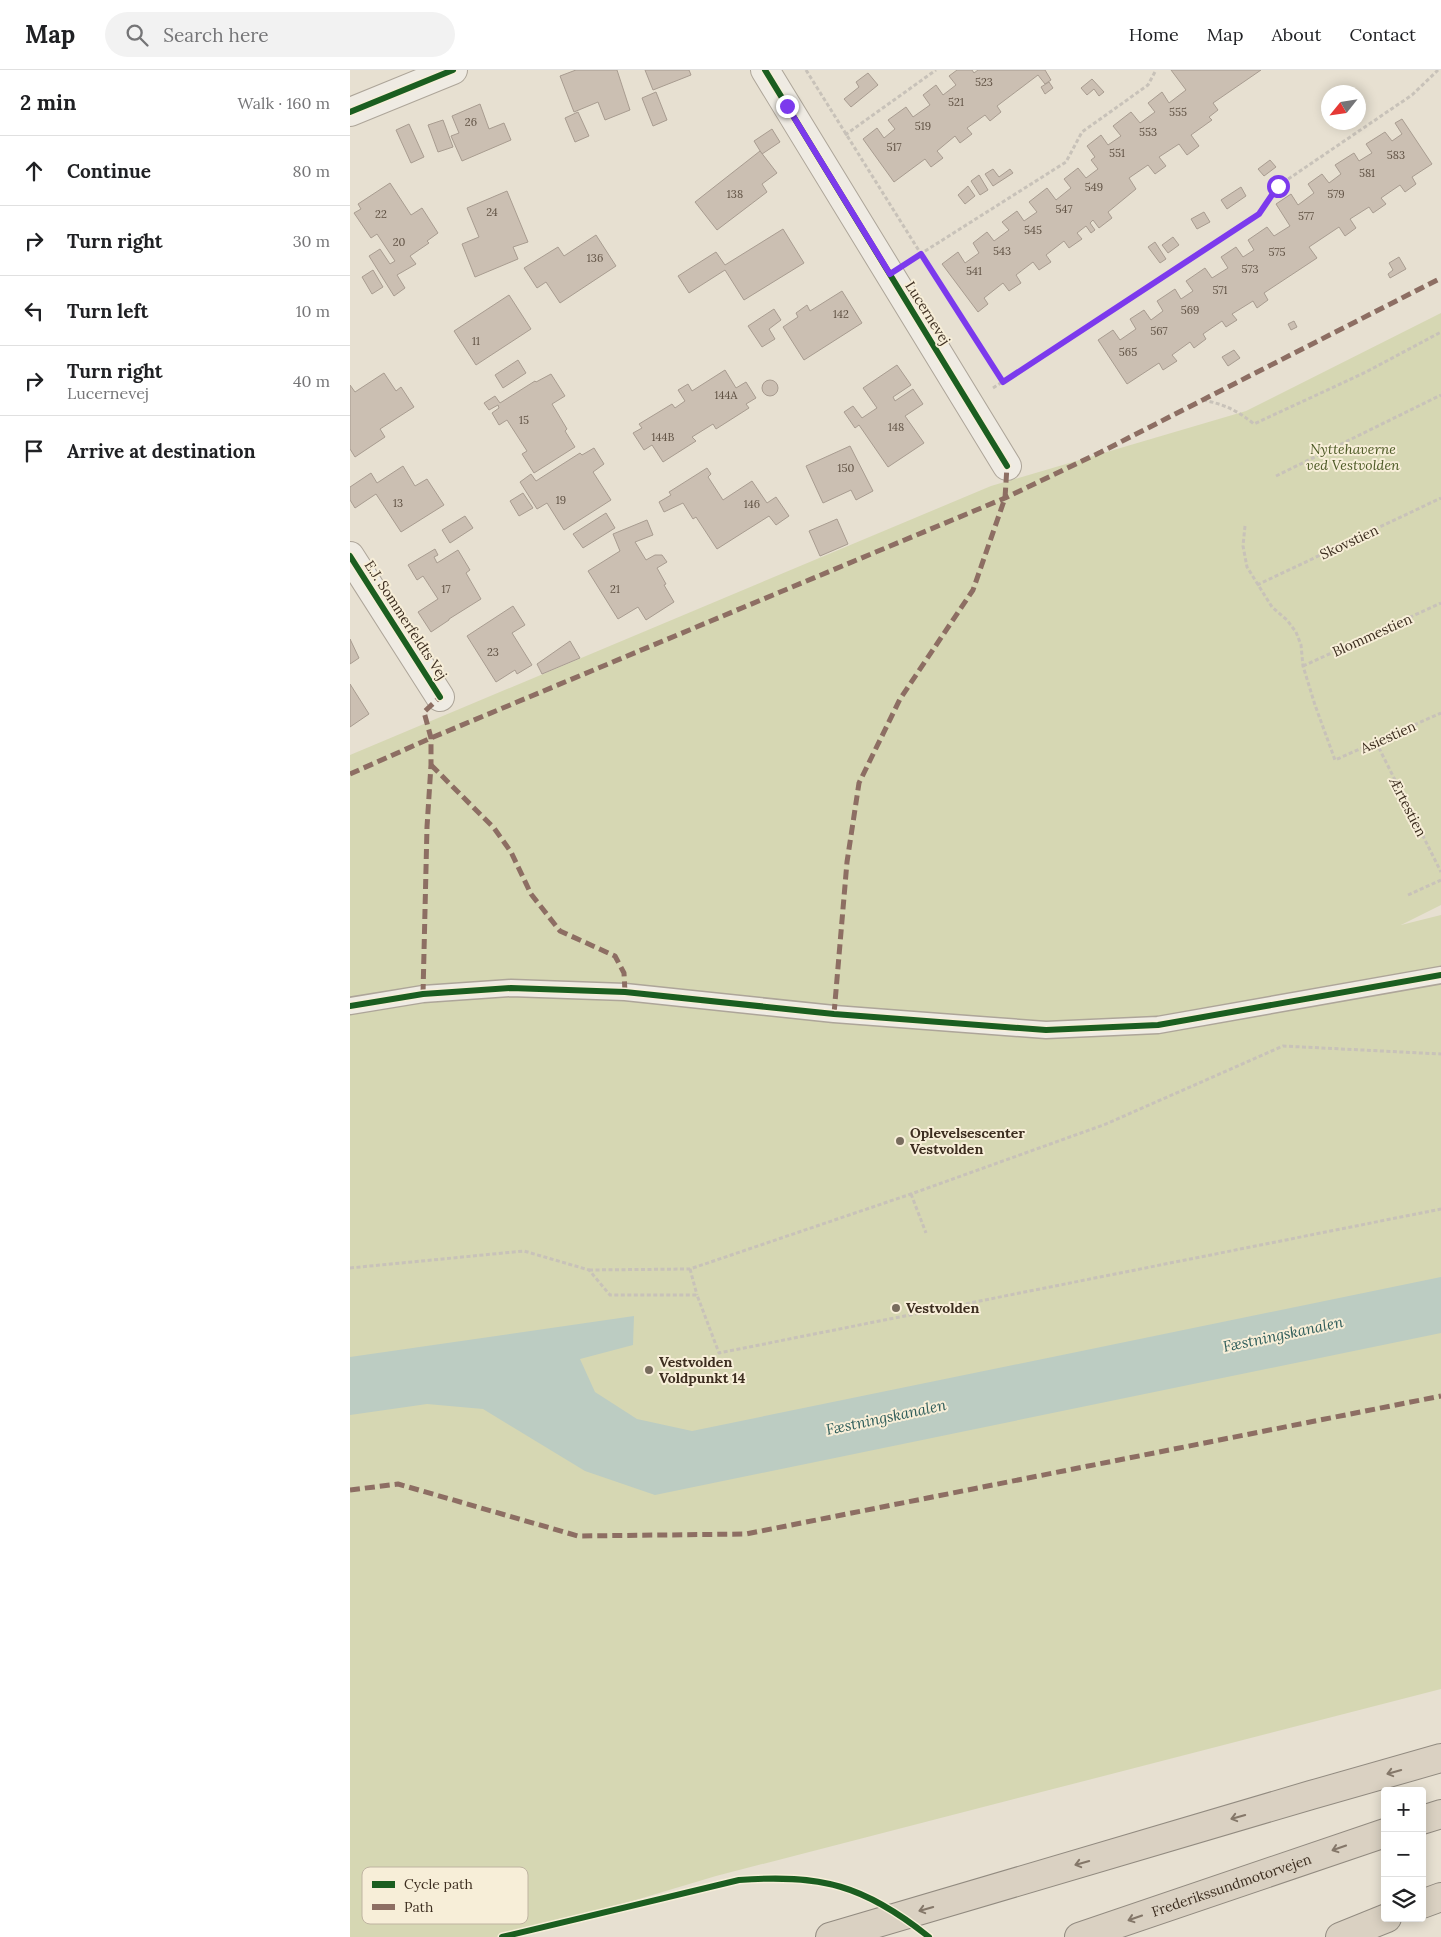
<!DOCTYPE html>
<html lang="en">
<head>
<meta charset="utf-8">
<style>
	body { margin:0; font-family:Lora,serif; background:#f2f2f2; color:#202124 }
	.controls { position:absolute; right:15px; bottom:15px; display:grid; overflow:hidden; border-radius:5px; box-shadow:0 2px 12px #0003 }
	.controls button { width:45px; height:45px; display:grid; place-items:center; padding:0; border:0; border-bottom:1px solid #e0e0e0; background:#fff; color:#202124; font:25px sans-serif }
	.compass { position:absolute; left:971px; top:15px; width:45px; height:45px; border-radius:50%; background:#fff; box-shadow:0 2px 12px #0003; rotate:240deg }
	.stop { position:absolute; width:15px; height:15px; margin:-11px; border:4px solid #7c3aed; border-radius:50%; background:#fff }
	.stop.end { background:#7c3aed; border-color:#fff; box-shadow:0 1px 5px #0008 }
	.list { margin:0; padding:0; list-style:none }
	h2 { display:flex; justify-content:space-between; align-items:center; height:65px; margin:0; padding:0 20px; font-size:21px }
	h2 small { font-size:16px; font-weight:400; color:#757577 }
	.list li { display:grid; grid-template-columns:32px 1fr auto; gap:15px; align-items:center; box-sizing:border-box; height:70px; padding:0 20px; border-top:1px solid #e0e0e0 }
	.list b { display:block; font-size:19px; white-space:nowrap }
	.list p { margin:0; font-size:16px; white-space:nowrap; color:#757577 }
	.list em { font-size:16px; font-style:normal; color:#757577 }
	.icon { flex:none; width:28px; height:28px; fill:none; stroke:currentColor; stroke-width:2; stroke-linecap:round; stroke-linejoin:round }
	.map { position:relative; flex:none; width:1091px; height:1867px; overflow:hidden }
	header { display:flex; align-items:center; gap:30px; box-sizing:border-box; height:70px; padding:0 25px; background:#fff; border-bottom:1px solid #e0e0e0 }
	header strong { font-size:24px }
	nav { display:flex; gap:28px; margin-inline-start:auto; font-size:18px }
	.search { width:350px; height:45px; background:#f2f2f2; display:flex; align-items:center; gap:12px; box-sizing:border-box; padding:0 18px; border-radius:28px; color:#757577; font-size:19px }
	main { display:flex }
	aside { flex:1; background:#fff }
	.map>svg:first-child { display:block }
	.green { fill:#d6d7b3 }
	.water { fill:#bcccc2 }
	.building { fill:#cbbfb2; stroke:#a89c90 }
	.lines { fill:none; stroke-linecap:round; stroke-linejoin:round }
	.service-casing { stroke:#ada599; stroke-width:19 }
	.minor-casing { stroke:#ada599; stroke-width:30 }
	.motorway-casing { stroke:#928b80; stroke-width:30 }
	.path { stroke:#c8c2b9; stroke-width:3; stroke-dasharray:4 2.5; stroke-linecap:butt }
	.service { stroke:#efebe3; stroke-width:16 }
	.minor { stroke:#efebe3; stroke-width:28 }
	.motorway { stroke:#dad1c2; stroke-width:28 }
	.quiet { stroke:#8d6e63; stroke-width:5; stroke-dasharray:10 5; stroke-linecap:butt }
	.cycleway-casing { stroke:#f7eed8; stroke-width:9 }
	.cycleway { stroke:#1b5e20; stroke-width:6 }
	.oneway { stroke:#847769 }
	.route { stroke:#7c3aed; stroke-width:6 }
	.poi-dot { fill:#786c5e; stroke:#f7eed8; stroke-width:2 }
	.labels { text-anchor:middle; dominant-baseline:central; stroke-width:4; stroke-linejoin:round; paint-order:stroke }
	.number-label { font-size:11px; fill:#605244 }
	.street-label { font-size:14px; fill:#3d2e20; stroke:#f7eed8 }
	.park-label { font-size:14px; font-style:italic; fill:#4d5a26; stroke:#f7eed8 }
	.poi-label { font-size:14px; font-weight:bold; fill:#3d2e20; stroke:#f7eed8; text-anchor:start }
	.water-label { font-size:15px; font-style:italic; fill:#2f5d5a; stroke:#f7eed8 }
	.key { fill:#f7eed8; stroke:#bfb4a1; stroke-width:1 }
	.key-label { font-size:14px; fill:#3d2e20 }
</style>
</head>
<body>
<header>
<strong>Map</strong>
<div class="search"><svg class="icon" aria-label="search" viewBox="0 0 24 24"><circle cx="10" cy="10" r="6"/><path d="M15 15l6 6"/></svg>Search here</div>
<nav><a>Home</a><a>Map</a><a>About</a><a>Contact</a></nav>
</header>
<main>
<aside>
<h2>2 min<small>Walk · 160 m</small></h2>
<ul class="list">
<li><svg class="icon" aria-label="ahead" viewBox="0 0 24 24"><path d="M12 20V5M6 11l6-6 6 6"/></svg><div><b>Continue</b></div><em>80 m</em></li>
<li><svg class="icon" aria-label="right" viewBox="0 0 24 24"><path d="M7 20v-9h11M14 6l5 5-5 5"/></svg><div><b>Turn right</b></div><em>30 m</em></li>
<li><svg class="icon" aria-label="left" viewBox="0 0 24 24"><path d="M17 20v-9H6M10 6l-5 5 5 5"/></svg><div><b>Turn left</b></div><em>10 m</em></li>
<li><svg class="icon" aria-label="right" viewBox="0 0 24 24"><path d="M7 20v-9h11M14 6l5 5-5 5"/></svg><div><b>Turn right</b><p>Lucernevej</p></div><em>40 m</em></li>
<li><svg class="icon" aria-label="arrive" viewBox="0 0 24 24"><path d="M6 21V4h12l-3 4 3 4H6"/></svg><div><b>Arrive at destination</b></div></li>
</ul>
</aside>
<div class="map">
<svg width="1091" height="1867" viewBox="0 0 1091 1867">
	<rect width="100%" height="100%" fill="#e7e0d1"/>
	<polygon class="green" points="1091,243 1091,835 1051,855 1091,845 1091,1619 366,1806 162,1867 0,1867 0,685 641,416 896,341"/>
	<polygon class="water" points="1091,1207 1091,1263 305,1425 235,1401 133,1339 77,1334 0,1345 0,1287 284,1246 283,1275 230,1289 245,1322 287,1349 342,1361"/>
	<g class="building">
		<polygon points="226,0 267,0 280,40 255,50 248,32 224,42 210,6"/>
		<polygon points="295,0 339,0 341,5 303,20"/>
		<polygon points="607,0 622,0 624,3 628,0 695,0 701,10 695,14 688,5 647,36 651,42 640,51 635,45 617,58 622,64 610,73 605,66 587,81 593,88 581,97 575,89 544,112 513,69 527,58 534,68 545,59 538,50 556,37 563,47 580,35 573,25 586,15 593,25 606,15 599,6"/>
		<polygon points="821,0 911,0 863,33 868,40 859,47 862,50 841,65 849,76 837,85 829,74 809,87 816,96 805,104 798,95 779,108 786,119 758,142 762,148 749,158 743,150 740,153 745,160 741,163 736,156 727,163 732,169 719,178 714,171 696,185 701,192 689,200 683,192 666,205 671,213 659,221 653,213 634,228 638,234 628,242 592,194 608,182 615,193 629,183 623,173 637,162 644,171 659,160 652,152 667,141 674,151 687,142 679,132 697,118 706,130 721,118 714,109 728,98 736,108 748,99 741,90 745,87 737,76 751,65 758,75 771,66 763,56 781,42 790,53 805,42 798,33 812,22 819,33 836,20"/>
		<polygon points="518,3 528,15 501,37 494,29 509,17 506,12"/>
		<polygon points="742,9 754,22 749,26 744,19 737,25 731,18"/>
		<polygon points="699,12 703,18 695,24 691,17"/>
		<polygon points="306,22 317,50 303,56 292,28"/>
		<polygon points="130,34 139,59 154,53 161,70 112,91 101,66 109,63 102,46"/>
		<polygon points="228,42 239,66 225,72 215,48"/>
		<polygon points="1052,49 1082,94 1062,107 1066,114 1055,122 1050,115 1031,128 1036,134 1023,143 1019,137 1000,149 1006,158 995,166 989,157 959,177 967,188 914,223 918,230 907,238 903,231 882,244 887,250 876,257 872,251 853,264 856,269 844,278 840,272 822,285 827,291 813,300 809,293 777,314 748,270 763,260 770,270 786,259 780,249 794,240 801,250 813,241 807,231 825,219 831,229 843,221 836,211 855,198 862,208 878,198 871,187 886,177 893,187 904,180 898,170 917,157 924,166 940,156 926,134 941,124 948,135 964,123 958,114 972,104 979,113 991,104 985,95 1004,83 1009,91 1022,83 1016,74 1035,62 1042,71 1052,64 1045,53"/>
		<polygon points="93,50 103,77 88,82 78,55"/>
		<polygon points="59,54 74,87 61,93 46,60"/>
		<polygon points="422,59 430,72 412,84 404,71"/>
		<polygon points="410,81 427,103 412,114 417,122 367,160 345,132"/>
		<polygon points="920,90 926,97 914,106 908,99"/>
		<polygon points="643,99 649,107 660,99 663,103 643,116 635,104"/>
		<polygon points="629,105 638,120 630,125 621,111"/>
		<polygon points="40,113 61,145 72,138 88,163 77,171 79,173 60,186 66,194 47,205 55,218 44,226 19,186 30,179 40,194 45,191 27,164 21,168 4,143 11,139 8,134"/>
		<polygon points="618,116 625,126 615,134 608,125"/>
		<polygon points="891,117 896,126 877,139 871,130"/>
		<polygon points="157,121 178,172 163,177 168,189 125,207 112,174 129,167 117,138"/>
		<polygon points="854,142 860,152 847,159 841,149"/>
		<polygon points="433,159 454,193 394,230 375,200 339,223 328,206 366,182 375,195"/>
		<polygon points="246,165 266,196 210,233 196,212 187,218 174,198 208,177 214,186"/>
		<polygon points="823,167 829,175 818,183 812,175"/>
		<polygon points="805,172 816,189 810,193 798,177"/>
		<polygon points="1049,187 1056,199 1040,208 1038,204 1043,200 1039,193"/>
		<polygon points="23,200 33,217 22,224 12,207"/>
		<polygon points="492,221 512,253 454,290 433,257 448,247 446,243 457,235 460,241"/>
		<polygon points="159,225 181,259 126,295 104,261"/>
		<polygon points="424,239 431,250 419,259 425,269 412,277 398,256"/>
		<polygon points="944,251 947,257 941,260 938,254"/>
		<polygon points="884,280 890,288 878,296 872,287"/>
		<polygon points="168,290 176,303 153,318 145,305"/>
		<polygon points="547,295 561,315 543,327 545,331 563,319 573,334 555,346 574,373 538,397 509,355 505,358 494,342 503,336 512,348 527,338 513,318"/>
		<polygon points="375,300 386,318 396,312 406,328 396,334 399,338 366,359 363,354 342,367 346,371 313,392 302,375 294,380 283,363 292,358 289,354 322,334 325,338 335,331 328,320 338,314 342,321"/>
		<polygon points="34,303 46,321 51,317 64,337 30,359 35,367 5,387 0,379 0,315 5,322"/>
		<polygon points="201,304 215,326 202,334 217,359 215,361 225,377 184,403 172,384 177,381 157,350 149,355 142,343 149,338 148,335 139,340 134,333 145,326 150,333 185,311 186,312"/>
		<circle cx="420" cy="318" r="8"/>
		<polygon points="500,376 523,421 506,430 501,420 473,433 456,396"/>
		<polygon points="244,378 254,394 243,402 261,430 214,460 197,433 187,439 170,412 181,404 186,411 230,383 232,385"/>
		<polygon points="53,396 65,416 77,409 94,435 51,462 26,424 5,438 0,430 0,417 21,403 27,413"/>
		<polygon points="357,398 361,404 358,407 373,430 402,411 417,433 426,427 439,446 426,455 419,446 367,479 346,447 343,449 333,433 314,442 309,432 321,425 319,422"/>
		<polygon points="173,423 183,438 169,446 160,431"/>
		<polygon points="256,443 265,458 233,478 223,464"/>
		<polygon points="115,446 123,458 100,473 92,460"/>
		<polygon points="487,449 498,474 470,486 459,461"/>
		<polygon points="297,450 303,465 285,472 296,490 305,485 312,485 317,492 307,498 316,514 314,515 324,532 296,550 288,537 268,549 238,501 270,481 263,464"/>
		<polygon points="85,479 88,485 84,487 87,493 108,480 120,500 116,503 131,529 99,549 99,550 81,562 68,542 88,529 73,506 67,510 58,495"/>
		<polygon points="163,536 175,555 162,563 182,595 167,604 165,600 146,612 117,566"/>
		<polygon points="0,569 9,588 0,594"/>
		<polygon points="220,571 230,588 192,604 187,594"/>
		<polygon points="0,614 19,644 0,657"/>
	</g>
	<g class="lines">
		<defs>
			<polyline id="service" points="0,936 73,924 161,918 275,922 484,944 696,960 808,955 1091,905"/>
			<g id="minor">
				<polyline points="415,0 657,396"/>
				<polyline points="0,42 103,0"/>
				<polyline points="0,486 90,627"/>
			</g>
			<g id="motorway">
				<polyline points="1072,1750 1091,1744"/>
				<polyline points="1072,1834 1091,1827"/>
				<polyline points="480,1867 961,1725 1091,1688"/>
				<path id="s1" d="M729 1867 1035 1763"/>
				<polyline points="990,1867 1037,1848"/>
			</g>
		</defs>
		<use href="#service" class="service-casing"/>
		<use href="#minor" class="minor-casing"/>
		<use href="#motorway" class="motorway-casing"/>
		<g class="path">
			<polyline points="456,0 571,184 653,312"/>
			<polyline points="495,65 586,0"/>
			<polyline points="564,188 716,92 732,62 798,15 806,0"/>
			<polyline points="643,318 909,144 928,116 1062,25 1088,0"/>
			<path d="M853 330C873 334 887 340 904 354L1016 302 1091 262"/>
			<polyline points="926,406 1091,325"/>
			<polyline points="895,456 893,476 897,497 922,537 937,550 946,562 951,575 953,596 965,635 985,690 1091,643"/>
			<polyline points="907,515 1091,428"/>
			<polyline points="953,596 1091,533"/>
			<polyline points="1026,672 1091,802"/>
			<polyline points="1058,825 1091,810"/>
			<polyline points="561,1124 576,1163"/>
			<polyline points="0,1198 174,1181 239,1200 260,1225 347,1225 369,1283 1091,1139"/>
			<polyline points="340,1199 347,1225"/>
			<polyline points="239,1200 340,1199 561,1124 756,1054 933,976 1091,984"/>
		</g>
		<use href="#service" class="service"/>
		<use href="#minor" class="minor"/>
		<use href="#motorway" class="motorway"/>
		<g class="quiet">
			<polyline points="81,695 144,758 161,782 181,824 210,861 265,886 274,903 275,922"/>
			<polyline points="0,704 81,668 655,428 751,382 1091,208"/>
			<polyline points="73,924 77,757 81,695 81,668 74,642 90,627"/>
			<polyline points="484,944 497,792 509,713 550,629 623,520 655,428 657,396"/>
			<polyline points="0,1420 48,1414 228,1466 396,1464 1091,1326"/>
		</g>
		<defs>
			<g id="cycleway">
				<polyline points="415,0 657,396"/>
				<polyline points="0,42 103,0"/>
				<polyline points="0,486 90,627"/>
				<polyline points="0,936 73,924 161,918 275,922 484,944 696,960 808,955 1091,905"/>
				<path d="M152 1867 389 1810C471 1804 514 1815 579 1867"/>
			</g>
		</defs>
		<use href="#cycleway" class="cycleway-casing"/>
		<use href="#cycleway" class="cycleway"/>
	</g>
	<defs><path id="oneway-shaft" d="M-6 0H5M1.5-3L5.5 0L1.5 3" fill="none" stroke-width="1.6" stroke-linecap="round" stroke-linejoin="round" transform="scale(1.25)"/></defs>
	<g class="oneway">
		<use href="#oneway-shaft" transform="translate(1044 1702) rotate(164)"/>
		<use href="#oneway-shaft" transform="translate(888 1747) rotate(164)"/>
		<use href="#oneway-shaft" transform="translate(989 1778) rotate(161)"/>
		<use href="#oneway-shaft" transform="translate(732 1793) rotate(164)"/>
		<use href="#oneway-shaft" transform="translate(576 1839) rotate(164)"/>
		<use href="#oneway-shaft" transform="translate(785 1848) rotate(161)"/>
	</g>
	<g class="lines">
		<polyline class="route" points="437,36 540,204 571,184 653,312 909,144 928,116"/>
	</g>
	<g class="poi-dot">
		<circle cx="550" cy="1071" r="5"/>
		<circle cx="546" cy="1238" r="5"/>
		<circle cx="299" cy="1300" r="5"/>
	</g>
	<g class="labels">
		<g class="number-label">
			<text x="634" y="12">523</text>
			<text x="606" y="32">521</text>
			<text x="828" y="42">555</text>
			<text x="121" y="52">26</text>
			<text x="573" y="56">519</text>
			<text x="798" y="62">553</text>
			<text x="544" y="77">517</text>
			<text x="767" y="83">551</text>
			<text x="1046" y="85">583</text>
			<text x="1017" y="103">581</text>
			<text x="744" y="117">549</text>
			<text x="385" y="124">138</text>
			<text x="986" y="124">579</text>
			<text x="714" y="139">547</text>
			<text x="142" y="142">24</text>
			<text x="31" y="144">22</text>
			<text x="956" y="146">577</text>
			<text x="683" y="160">545</text>
			<text x="49" y="172">20</text>
			<text x="652" y="181">543</text>
			<text x="927" y="182">575</text>
			<text x="245" y="188">136</text>
			<text x="900" y="199">573</text>
			<text x="624" y="201">541</text>
			<text x="870" y="220">571</text>
			<text x="840" y="240">569</text>
			<text x="491" y="244">142</text>
			<text x="809" y="261">567</text>
			<text x="126" y="271">11</text>
			<text x="778" y="282">565</text>
			<text x="376" y="325">144A</text>
			<text x="174" y="350">15</text>
			<text x="546" y="357">148</text>
			<text x="313" y="367">144B</text>
			<text x="496" y="398">150</text>
			<text x="211" y="430">19</text>
			<text x="48" y="433">13</text>
			<text x="402" y="434">146</text>
			<text x="96" y="519">17</text>
			<text x="265" y="519">21</text>
			<text x="143" y="582">23</text>
		</g>
		<g class="street-label">
			<text transform="translate(578 243) rotate(58)">Lucernevej</text>
			<text transform="translate(999 472) rotate(-25)">Skovstien</text>
			<text transform="translate(56 550) rotate(57)">E.J. Sommerfeldts Vej</text>
			<text transform="translate(1022 565) rotate(-24)">Blommestien</text>
			<text transform="translate(1038 667) rotate(-24)">Asiestien</text>
			<text transform="translate(1058 737) rotate(63)">Ærtestien</text>
			<text stroke="none"><textPath href="#s1" startOffset="161">Frederikssundmotorvejen</textPath></text>
		</g>
		<g class="park-label">
			<text x="1003" y="379">Nyttehaverne<tspan x="1003" dy="16">ved Vestvolden</tspan></text>
		</g>
		<g class="poi-label">
			<text x="560" y="1063">Oplevelsescenter<tspan x="560" dy="16">Vestvolden</tspan></text>
			<text x="556" y="1238">Vestvolden</text>
			<text x="309" y="1292">Vestvolden<tspan x="309" dy="16">Voldpunkt 14</tspan></text>
		</g>
		<g class="water-label">
			<text transform="translate(933 1264) rotate(-12)">Fæstningskanalen</text>
			<text transform="translate(536 1347) rotate(-12)">Fæstningskanalen</text>
		</g>
	</g>
	<rect x="12" y="1797" width="166" height="57" rx="8" class="key"/>
	<rect x="22" y="1811" width="23" height="7" fill="#1b5e20"/>
	<rect x="22" y="1834" width="23" height="6" fill="#8d6e63"/>
	<g class="key-label">
		<text x="54" y="1819">Cycle path</text>
		<text x="54" y="1842">Path</text>
	</g>
</svg>
<div class="controls">
<button>+</button>
<button>−</button>
<button><svg class="icon" aria-label="layers" viewBox="0 0 24 24"><path d="M12 4l9 5-9 5-9-5zM3 14l9 5 9-5"/></svg></button>
</div>
<svg class="compass" viewBox="-18 -18 36 36"><path d="M0-13l5 13h-10z" fill="#e53935"/><path d="M0 13l5-13h-10z" fill="#757577"/></svg>
<div class="stop" style="left:928px;top:116px"></div>
<div class="stop end" style="left:437px;top:36px"></div>
</div>
</main>
</body>
</html>
